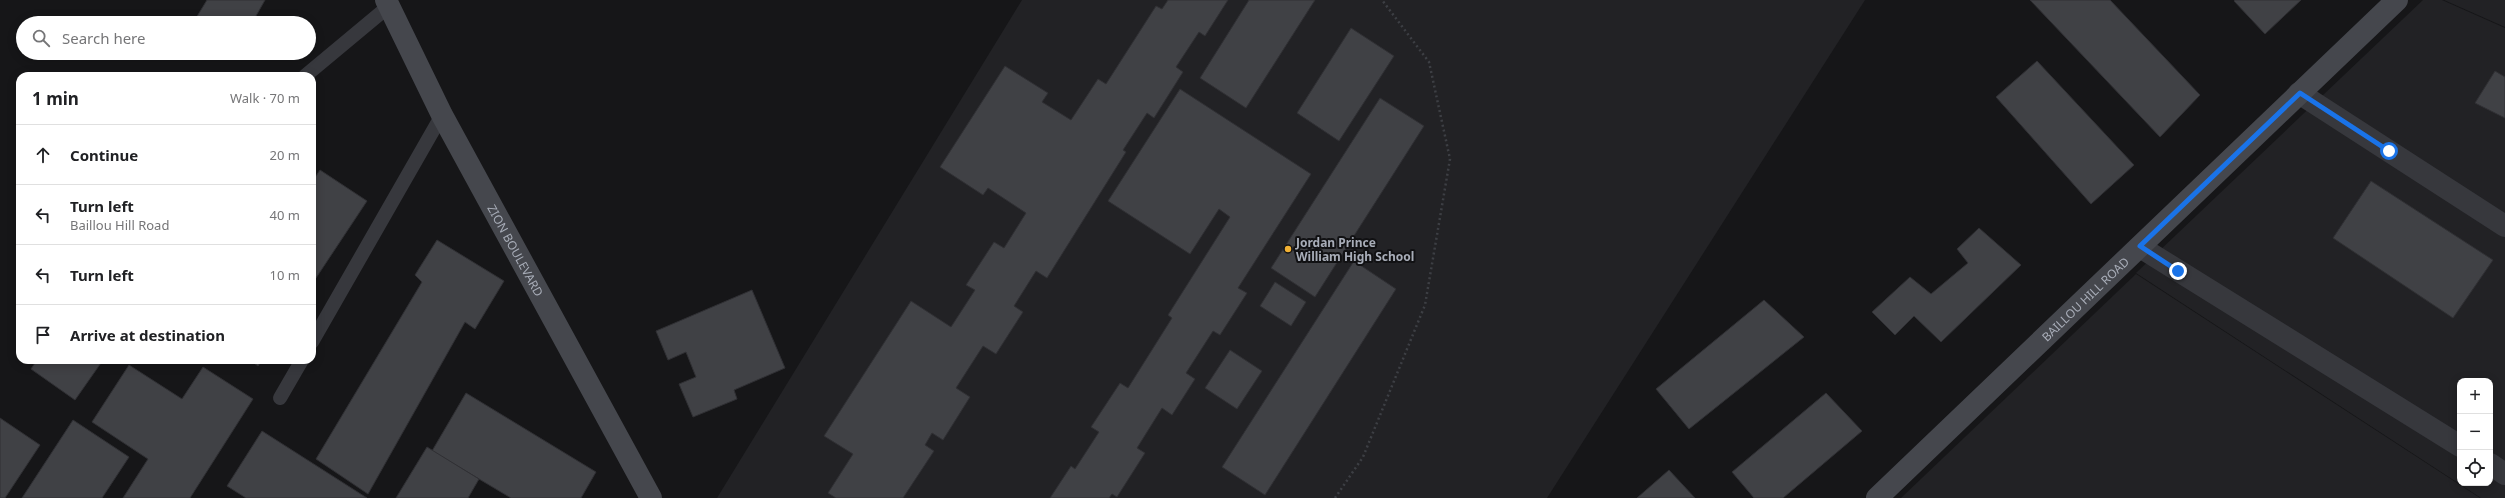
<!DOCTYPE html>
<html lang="en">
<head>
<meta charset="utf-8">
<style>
	body { margin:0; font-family:"Noto Sans",sans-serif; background:#f6f6f6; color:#202124 }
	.controls { position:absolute; right:12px; bottom:12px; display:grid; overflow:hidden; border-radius:8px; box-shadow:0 2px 10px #0003 }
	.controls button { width:36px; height:36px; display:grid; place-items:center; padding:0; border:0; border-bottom:1px solid #e0e0e0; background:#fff; color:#202124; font:20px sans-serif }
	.stop { position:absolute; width:12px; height:12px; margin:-9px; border:3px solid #1a73e8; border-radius:50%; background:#fff }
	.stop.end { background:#1a73e8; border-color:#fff; box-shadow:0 1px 4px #0008 }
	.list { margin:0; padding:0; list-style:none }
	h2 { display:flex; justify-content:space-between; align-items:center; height:52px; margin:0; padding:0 16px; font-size:17px }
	h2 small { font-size:13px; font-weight:400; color:#757577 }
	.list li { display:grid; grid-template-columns:26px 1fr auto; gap:12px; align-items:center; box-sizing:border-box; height:60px; padding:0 16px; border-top:1px solid #e0e0e0 }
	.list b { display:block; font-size:15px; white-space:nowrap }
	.list p { margin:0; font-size:13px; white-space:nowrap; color:#757577 }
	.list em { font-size:13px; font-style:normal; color:#757577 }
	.icon { flex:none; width:22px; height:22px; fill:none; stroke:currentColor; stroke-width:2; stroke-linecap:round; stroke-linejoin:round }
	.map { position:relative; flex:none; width:2505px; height:498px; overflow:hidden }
	.search { position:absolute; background:#fff; box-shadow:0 2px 10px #0003; left:16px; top:16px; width:300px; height:44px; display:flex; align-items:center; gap:10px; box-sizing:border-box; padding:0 14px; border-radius:22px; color:#757577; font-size:15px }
	.panel { position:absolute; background:#fff; box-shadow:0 2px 10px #0003; left:16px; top:72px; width:300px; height:292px; border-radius:12px }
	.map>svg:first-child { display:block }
	.built { fill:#222225; fill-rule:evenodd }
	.building { fill:#404145; stroke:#303034 }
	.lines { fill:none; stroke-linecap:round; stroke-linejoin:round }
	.path { stroke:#3d3f44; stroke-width:2.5; stroke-dasharray:2 3; stroke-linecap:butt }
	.service { stroke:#37383d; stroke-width:14 }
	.minor { stroke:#37383d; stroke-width:22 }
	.secondary { stroke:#45474d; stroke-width:22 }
	.route { stroke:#1a73e8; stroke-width:5 }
	.poi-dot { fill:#f2b134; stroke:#111113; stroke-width:1.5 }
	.labels { text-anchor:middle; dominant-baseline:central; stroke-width:4; stroke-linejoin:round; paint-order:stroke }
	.poi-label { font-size:12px; font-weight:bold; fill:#a8adb8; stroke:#111113; text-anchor:start }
	.street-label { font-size:12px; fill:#a8adb8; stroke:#111113 }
</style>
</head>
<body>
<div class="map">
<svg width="2505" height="498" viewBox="0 0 2505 498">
	<rect width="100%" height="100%" fill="#161618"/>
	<g class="built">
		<polygon points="1022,0 1865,0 1547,498 717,498"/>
		<path d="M2423 0H2442L2505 28V498H2481L2136 273ZM2460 381H2490V483H2460Z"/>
		<polygon points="2444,0 2505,0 2505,27"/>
		<polygon points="2136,274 2480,498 1901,498"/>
	</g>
	<g class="building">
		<polygon points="207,0 265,0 252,23 193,23"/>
		<polygon points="1168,0 1228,0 1205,36 1199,32 1176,67 1183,72 1154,118 1147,113 1123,150 1126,152 1047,278 1036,271 1014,306 1023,312 996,354 983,346 956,388 970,397 943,440 932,433 925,445 934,451 903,498 836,498 828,493 853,454 824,436 911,301 951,327 975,290 966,285 994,242 1004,248 1026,213 988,188 983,195 940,167 1005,66 1048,93 1042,102 1071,120 1098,79 1106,84 1156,6 1162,9"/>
		<polygon points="1249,0 1315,0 1246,108 1200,78"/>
		<polygon points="2030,0 2110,0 2200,95 2160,137"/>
		<polygon points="2235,0 2301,0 2265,34 2234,1"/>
		<polygon points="1351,28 1394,56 1339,141 1297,113"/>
		<polygon points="2037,61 2134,165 2091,204 1996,97"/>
		<polygon points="2495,71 2505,77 2505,118 2475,103"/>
		<polygon points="1180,89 1311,174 1238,288 1247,293 1220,335 1213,331 1186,373 1195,379 1172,415 1162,408 1137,448 1145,453 1117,497 1112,494 1109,498 1050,498 1071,466 1075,469 1099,432 1091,427 1120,383 1128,388 1172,318 1168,315 1230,217 1219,209 1190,254 1108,201"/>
		<polygon points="1380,98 1424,126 1315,297 1271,268"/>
		<polygon points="320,170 367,201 312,284 312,182"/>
		<polygon points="2371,181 2493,260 2453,318 2333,238"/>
		<polygon points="1979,228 2021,265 1941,342 1914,316 1895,335 1872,312 1910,277 1931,294 1968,263 1957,249"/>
		<polygon points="437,240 504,281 475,329 465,322 368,494 316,459 422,282 415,275"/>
		<polygon points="1354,261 1396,289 1265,495 1222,467"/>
		<polygon points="1275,282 1306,302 1291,326 1260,306"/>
		<polygon points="752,290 785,368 734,390 737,399 693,417 679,384 696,377 686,352 668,360 656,331"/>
		<polygon points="1764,300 1804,337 1689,429 1656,389"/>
		<polygon points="1230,350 1262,371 1237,409 1205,388"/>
		<polygon points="37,360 103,360 75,400 31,369"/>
		<polygon points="250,360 262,360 258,366"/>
		<polygon points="129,365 182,399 203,367 253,399 190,498 123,498 148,459 92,422"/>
		<polygon points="466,393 596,472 581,498 511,498 432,451"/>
		<polygon points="1826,393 1862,431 1783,498 1754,498 1732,472"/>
		<polygon points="0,418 40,445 5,498 0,498"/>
		<polygon points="73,420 129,457 102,498 22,498"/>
		<polygon points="262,431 367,498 246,498 227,486"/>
		<polygon points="427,447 479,479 468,498 396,498"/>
		<polygon points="1669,470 1695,498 1637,498"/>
	</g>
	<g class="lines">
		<polyline class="path" points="1335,498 1363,457 1425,305 1450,159 1429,62 1382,0"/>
		<g class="service">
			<polyline points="305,76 389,6"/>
			<polyline points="312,342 442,115"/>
			<polyline points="280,398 302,360"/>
		</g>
		<g class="minor">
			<polyline points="2299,93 2505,226"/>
			<polyline points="2140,247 2460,446"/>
			<polyline points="2490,464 2505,474"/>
		</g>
		<g class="secondary">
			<path id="s1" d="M386 0 442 115 651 498"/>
			<path id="s2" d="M1877 498 2397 0"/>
		</g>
	</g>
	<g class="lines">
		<polyline class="route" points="2178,271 2140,246 2300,93 2389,151"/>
	</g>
	<circle class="poi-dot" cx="1288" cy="249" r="4"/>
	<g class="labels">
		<g class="poi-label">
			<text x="1296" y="242">Jordan Prince<tspan x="1296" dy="14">William High School</tspan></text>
		</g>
		<g class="street-label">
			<text stroke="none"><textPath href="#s1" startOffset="282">ZION BOULEVARD</textPath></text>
			<text stroke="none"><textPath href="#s2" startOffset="288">BAILLOU HILL ROAD</textPath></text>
		</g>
	</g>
</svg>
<div class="controls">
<button>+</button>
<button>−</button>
<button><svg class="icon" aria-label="locate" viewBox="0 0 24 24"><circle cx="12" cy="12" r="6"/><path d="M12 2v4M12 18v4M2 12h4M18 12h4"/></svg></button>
</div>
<div class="stop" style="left:2389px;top:151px"></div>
<div class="stop end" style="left:2178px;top:271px"></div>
<div class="search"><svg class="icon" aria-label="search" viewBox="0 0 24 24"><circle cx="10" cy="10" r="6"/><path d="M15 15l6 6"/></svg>Search here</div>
<section class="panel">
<h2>1 min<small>Walk · 70 m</small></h2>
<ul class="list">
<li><svg class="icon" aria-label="ahead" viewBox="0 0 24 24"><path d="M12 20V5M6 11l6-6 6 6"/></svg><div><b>Continue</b></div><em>20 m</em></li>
<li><svg class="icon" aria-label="left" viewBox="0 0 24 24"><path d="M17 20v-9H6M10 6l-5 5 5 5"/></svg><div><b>Turn left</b><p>Baillou Hill Road</p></div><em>40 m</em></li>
<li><svg class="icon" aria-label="left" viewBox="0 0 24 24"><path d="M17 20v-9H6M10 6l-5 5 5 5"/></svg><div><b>Turn left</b></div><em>10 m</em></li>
<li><svg class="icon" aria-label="arrive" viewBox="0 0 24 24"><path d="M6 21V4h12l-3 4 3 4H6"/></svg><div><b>Arrive at destination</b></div></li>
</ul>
</section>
</div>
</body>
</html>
